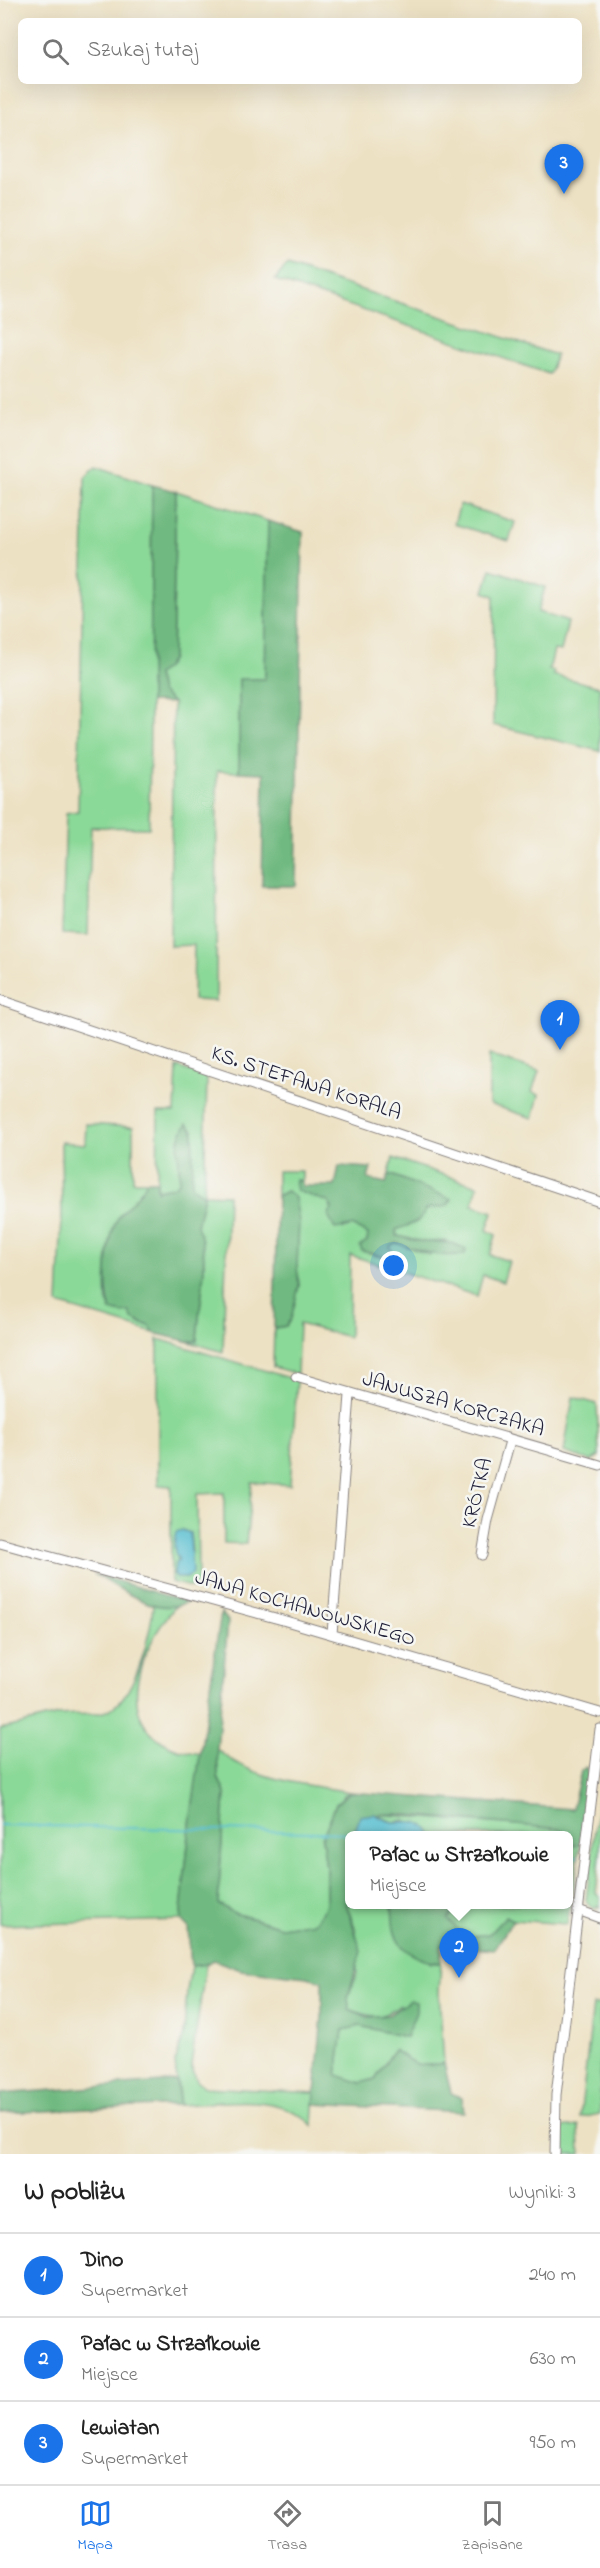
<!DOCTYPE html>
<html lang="pl">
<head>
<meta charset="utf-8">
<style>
	body { margin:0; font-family:"Indie Flower",sans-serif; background:#f2f2f2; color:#222 }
	.you { position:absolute; left:394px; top:1266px; width:21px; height:21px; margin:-15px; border:4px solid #fff; border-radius:50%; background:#1a73e8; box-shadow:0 0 0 9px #1a73e833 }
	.badge { display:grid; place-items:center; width:39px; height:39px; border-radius:50%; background:#1a73e8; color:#fff; font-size:20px; font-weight:700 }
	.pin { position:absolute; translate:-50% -50px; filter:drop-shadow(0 2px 3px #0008) }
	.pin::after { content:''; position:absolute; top:32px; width:21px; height:18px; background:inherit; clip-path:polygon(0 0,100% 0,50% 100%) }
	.popup { position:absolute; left:345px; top:1831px; width:228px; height:78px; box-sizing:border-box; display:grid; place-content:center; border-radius:9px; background:#fff; filter:drop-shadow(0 2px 4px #0005); font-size:20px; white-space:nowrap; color:#767676 }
	.popup b { font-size:22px; color:#222 }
	.popup::after { content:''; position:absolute; left:50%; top:100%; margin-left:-12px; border:12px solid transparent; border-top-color:#fff }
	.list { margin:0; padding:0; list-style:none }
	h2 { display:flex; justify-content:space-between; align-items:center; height:78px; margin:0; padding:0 24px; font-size:26px }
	h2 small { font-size:20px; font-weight:400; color:#767676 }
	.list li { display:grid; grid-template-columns:39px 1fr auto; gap:18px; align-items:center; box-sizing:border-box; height:84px; padding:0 24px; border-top:2px solid #e0e0e0 }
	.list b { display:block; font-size:22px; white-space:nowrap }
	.list p { margin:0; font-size:20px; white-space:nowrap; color:#767676 }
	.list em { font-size:20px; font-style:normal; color:#767676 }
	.icon { flex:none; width:33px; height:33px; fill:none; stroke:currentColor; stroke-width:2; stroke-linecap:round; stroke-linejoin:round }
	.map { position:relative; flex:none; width:600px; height:2154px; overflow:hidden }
	.search { position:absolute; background:#fff; box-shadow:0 6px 24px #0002; left:18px; right:18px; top:18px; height:66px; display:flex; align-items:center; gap:15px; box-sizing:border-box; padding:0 21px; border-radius:9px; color:#767676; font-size:22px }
	.sheet { height:330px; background:#fff }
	nav { display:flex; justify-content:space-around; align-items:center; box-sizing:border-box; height:84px; border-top:2px solid #e0e0e0; background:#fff; font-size:16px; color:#767676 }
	nav a { display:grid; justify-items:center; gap:3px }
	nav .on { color:#1a73e8 }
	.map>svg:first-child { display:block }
	.green { fill:#8bd998; stroke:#567e6a; stroke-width:1.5; fill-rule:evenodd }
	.forest { fill:#70b980; stroke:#496e5e; stroke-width:1.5 }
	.water { fill:#54bed0; stroke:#3b7086; stroke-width:1.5 }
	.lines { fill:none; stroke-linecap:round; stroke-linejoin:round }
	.stream { stroke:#54bed0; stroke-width:2 }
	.minor-casing { stroke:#88827f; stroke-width:11 }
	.minor { stroke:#fff; stroke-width:9 }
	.labels { text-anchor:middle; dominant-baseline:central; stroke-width:5; stroke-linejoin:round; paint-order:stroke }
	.street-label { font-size:21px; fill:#22223b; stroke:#f6f6f2 }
</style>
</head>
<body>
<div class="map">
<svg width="600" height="2154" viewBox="0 0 600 2154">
	<rect width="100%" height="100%" fill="#f6f6f2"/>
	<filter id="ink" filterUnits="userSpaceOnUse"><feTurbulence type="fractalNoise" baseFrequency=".0167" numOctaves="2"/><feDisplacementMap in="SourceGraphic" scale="12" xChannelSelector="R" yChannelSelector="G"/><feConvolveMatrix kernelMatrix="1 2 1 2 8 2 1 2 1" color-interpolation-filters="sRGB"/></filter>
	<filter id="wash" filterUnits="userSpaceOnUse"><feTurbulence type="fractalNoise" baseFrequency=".008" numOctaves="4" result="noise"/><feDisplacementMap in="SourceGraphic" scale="24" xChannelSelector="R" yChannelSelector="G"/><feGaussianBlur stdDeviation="1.35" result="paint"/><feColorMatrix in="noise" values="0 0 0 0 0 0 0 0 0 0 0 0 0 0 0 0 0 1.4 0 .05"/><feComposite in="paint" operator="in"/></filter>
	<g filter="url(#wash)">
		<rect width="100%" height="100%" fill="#ede1c3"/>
		<g class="green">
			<polygon points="287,265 556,355 549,374 275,280"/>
			<polygon points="96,466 152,485 149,828 91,827 88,935 62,934 66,813 78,811 85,477"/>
			<polygon points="176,491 268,521 265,679 239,680 239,772 217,771 216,1001 193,1000 194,945 170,946 173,703 161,692 157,675 166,668 172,658"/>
			<polygon points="460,504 515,522 509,541 454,524"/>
			<polygon points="491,569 545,587 538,612 568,622 561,651 554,650 549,670 554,671 553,675 600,687 600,751 493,725 494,596 484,592"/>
			<polygon points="489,1055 539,1071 532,1092 539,1095 533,1118 489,1104"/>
			<path d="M177 1067 207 1077 204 1194 228 1195 223 1352 186 1341H197C198 1308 212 1255 197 1226L204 1195 192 1187 193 1131 187 1125C173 1141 181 1163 179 1182L173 1187 157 1190 158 1112H175Z"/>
			<path d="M86 1124 133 1127V1181H147C141 1195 130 1203 121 1214 107 1231 105 1280 107 1301L111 1310 130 1312 139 1323 150 1326 154 1333 58 1304 62 1216 61 1142 85 1144Z"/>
			<path d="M393 1158 478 1186 472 1205 493 1212 487 1230 496 1235 490 1255 509 1261 503 1282 483 1275 477 1296 350 1255 349 1337 299 1324 297 1374 273 1367 274 1328 286 1326 299 1286 287 1191 277 1196V1171H302V1181L298 1180 302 1193 328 1201 343 1229 352 1226 369 1234 367 1241 375 1256 385 1257 393 1253 390 1246 396 1243 430 1255 446 1241 425 1242 397 1236 396 1230C409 1224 421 1225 426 1209L447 1206 451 1199 389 1174Z"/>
			<path d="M158 1339 297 1380 290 1485 252 1482 246 1544 224 1543V1493L197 1494 198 1589 171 1582V1486L158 1485ZM182 1530 190 1533 192 1552 187 1578H178L174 1574 175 1564 179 1560Z"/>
			<polygon points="573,1397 597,1404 599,1456 591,1461 564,1452"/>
			<path d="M153 1603 175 1607C143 1644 110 1716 170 1746 179 1751 191 1752 201 1754L191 1816 181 1911 182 1920 0 1925V1729C19 1726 35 1720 54 1716 70 1712 88 1717 104 1712 135 1703 152 1632 153 1603Z"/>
			<path d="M217 1750C255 1781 304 1784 350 1792L344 1795 322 1838 326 1867V1906L315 1922 281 1927 234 1913 218 1904 225 1793 218 1777Z"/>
			<polygon points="600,1789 600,1855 596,1893 600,1898 600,1908 597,1906 596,1909 588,1904 586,1900"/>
			<polygon points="374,1814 543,1827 562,1829 566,1835 431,1835 431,1833 405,1820 393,1822"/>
			<polygon points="580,1845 567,1924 513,1920 506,1916 489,1934 466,1937 447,1919 461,1905 568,1904 569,1846"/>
			<path d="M349 1886 350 1904 392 1905 396 1936 431 1963H441L439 1992 444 2063C417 2068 415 2065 394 2050L375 2079 361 2083 337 2076 343 2030 360 2026 406 2037 400 2005C381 2021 370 2017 349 2009L348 1997 357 1973 356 1930 347 1906V1887Z"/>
			<path d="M206 1964 191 2065 197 2081 205 2087 315 2093 313 2126C280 2091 224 2103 180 2105L175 2063 184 2034 187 1992 191 1966Z"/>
			<polygon points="593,2005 600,2005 600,2114 580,2118"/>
			<polygon points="579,2126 580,2154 561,2154 560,2128"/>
		</g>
		<g class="forest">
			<polygon points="152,485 176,491 172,658 166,668 157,675 161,692 173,703 150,702"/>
			<polygon points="268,521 303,532 296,886 262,886 264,773 239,772 239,679 265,679"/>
			<path d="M187 1124 193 1130 192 1187 204 1195 197 1226C212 1256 198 1308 197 1341H186L154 1333 150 1326 132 1319 130 1312 121 1313 111 1310C103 1290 107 1236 118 1218 127 1204 141 1196 147 1181H157V1190L173 1187 179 1182C182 1160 171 1146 187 1124Z"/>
			<path d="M339 1166 371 1168 368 1179 386 1183 389 1174 452 1199 447 1206 426 1209C421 1224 409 1224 396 1230L397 1236C406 1238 416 1241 425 1242 442 1243 452 1240 466 1250L465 1254C439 1259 421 1251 396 1243L390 1246 393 1253 385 1257 362 1251 360 1246 367 1241 368 1234 352 1226 335 1229 328 1216 332 1208 328 1202 297 1191 295 1180 302 1181V1186H335Z"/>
			<polygon points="287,1191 295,1198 299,1222 297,1266 299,1286 291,1319 286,1326 274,1328 277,1196"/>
			<path d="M94 1574 187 1602C183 1603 178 1606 174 1606 145 1610 118 1586 94 1574Z"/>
			<path d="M221 1612 228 1621 217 1750 218 1777 225 1793 218 1904 234 1913 281 1927 315 1922 326 1906V1867L322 1838 336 1804 350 1792 572 1809 581 1771 586 1767 588 1773 580 1845 569 1846 568 1836 559 1829 396 1814 368 1815 353 1831 354 1835 350 1836V1886L347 1887V1906L361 1951 348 1997 349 2009 368 2017 389 2015 410 2000 416 2002V2012L406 2037 360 2026 343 2030 337 2075 361 2083 375 2079 394 2050C415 2065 418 2068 444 2063L451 2093 462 2098 464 2112 314 2104 322 2017V1981L307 1977 241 1970 214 1960 206 1964 191 1966 188 1927 182 1921 181 1911 191 1816Z"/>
			<path d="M392 1905H461L448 1919 466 1937 489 1934 506 1916 513 1920 494 1950 442 1945 441 1963C423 1962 400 1952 395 1933 392 1924 393 1914 392 1905Z"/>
			<polygon points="176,2081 180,2105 0,2113 0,2094"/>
		</g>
		<g class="water">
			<path d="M182 1530 190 1533 192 1573 187 1578H177L174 1574 175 1564 179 1560C173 1553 174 1541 176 1532Z"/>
			<path d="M374 1814C380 1817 386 1821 393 1822 408 1823 424 1817 431 1835H354L360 1816Z"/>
		</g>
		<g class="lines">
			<g class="stream">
				<polyline points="0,1825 353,1833"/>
				<polyline points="576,1857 577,1857"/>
			</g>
		</g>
	</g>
	<g filter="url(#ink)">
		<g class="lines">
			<defs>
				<g id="minor">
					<polyline points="0,1000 600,1202"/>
					<polyline points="296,1377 600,1465"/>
					<polyline points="0,1543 279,1619 600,1713"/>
					<polyline points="482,1555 488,1520 510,1441"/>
					<polyline points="332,1634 350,1395"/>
					<polyline points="578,1910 600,1918"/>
					<polyline points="555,2154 556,2095 600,1729"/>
				</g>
			</defs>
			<use href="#minor" class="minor-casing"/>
			<use href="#minor" class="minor"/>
		</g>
	</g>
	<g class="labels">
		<g class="street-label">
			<text transform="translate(306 1084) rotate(18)">KS. STEFANA KORALA</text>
			<text transform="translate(453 1405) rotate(16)">JANUSZA KORCZAKA</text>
			<text transform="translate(478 1493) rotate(-76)">KRÓTKA</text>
			<text transform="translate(305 1609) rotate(16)">JANA KOCHANOWSKIEGO</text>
		</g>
	</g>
</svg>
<div class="you"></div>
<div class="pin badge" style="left:560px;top:1050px">1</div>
<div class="pin badge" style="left:459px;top:1978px">2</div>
<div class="popup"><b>Pałac w Strzałkowie</b>Miejsce</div>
<div class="pin badge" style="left:564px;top:194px">3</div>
<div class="search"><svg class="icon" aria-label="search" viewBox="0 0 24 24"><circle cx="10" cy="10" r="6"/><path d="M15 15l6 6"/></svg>Szukaj tutaj</div>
</div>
<section class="sheet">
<h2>W pobliżu<small>Wyniki: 3</small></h2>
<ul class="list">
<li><span class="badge">1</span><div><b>Dino</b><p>Supermarket</p></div><em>240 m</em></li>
<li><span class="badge">2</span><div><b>Pałac w Strzałkowie</b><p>Miejsce</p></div><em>630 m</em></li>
<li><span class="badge">3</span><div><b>Lewiatan</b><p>Supermarket</p></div><em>950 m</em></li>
</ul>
</section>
<nav>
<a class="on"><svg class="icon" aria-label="map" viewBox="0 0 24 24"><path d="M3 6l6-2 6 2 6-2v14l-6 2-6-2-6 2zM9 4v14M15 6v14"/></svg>Mapa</a>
<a><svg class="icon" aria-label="directions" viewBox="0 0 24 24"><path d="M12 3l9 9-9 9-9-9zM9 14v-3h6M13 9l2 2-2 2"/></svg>Trasa</a>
<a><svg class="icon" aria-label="saved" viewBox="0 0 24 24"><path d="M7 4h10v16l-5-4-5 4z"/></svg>Zapisane</a>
</nav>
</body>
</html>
